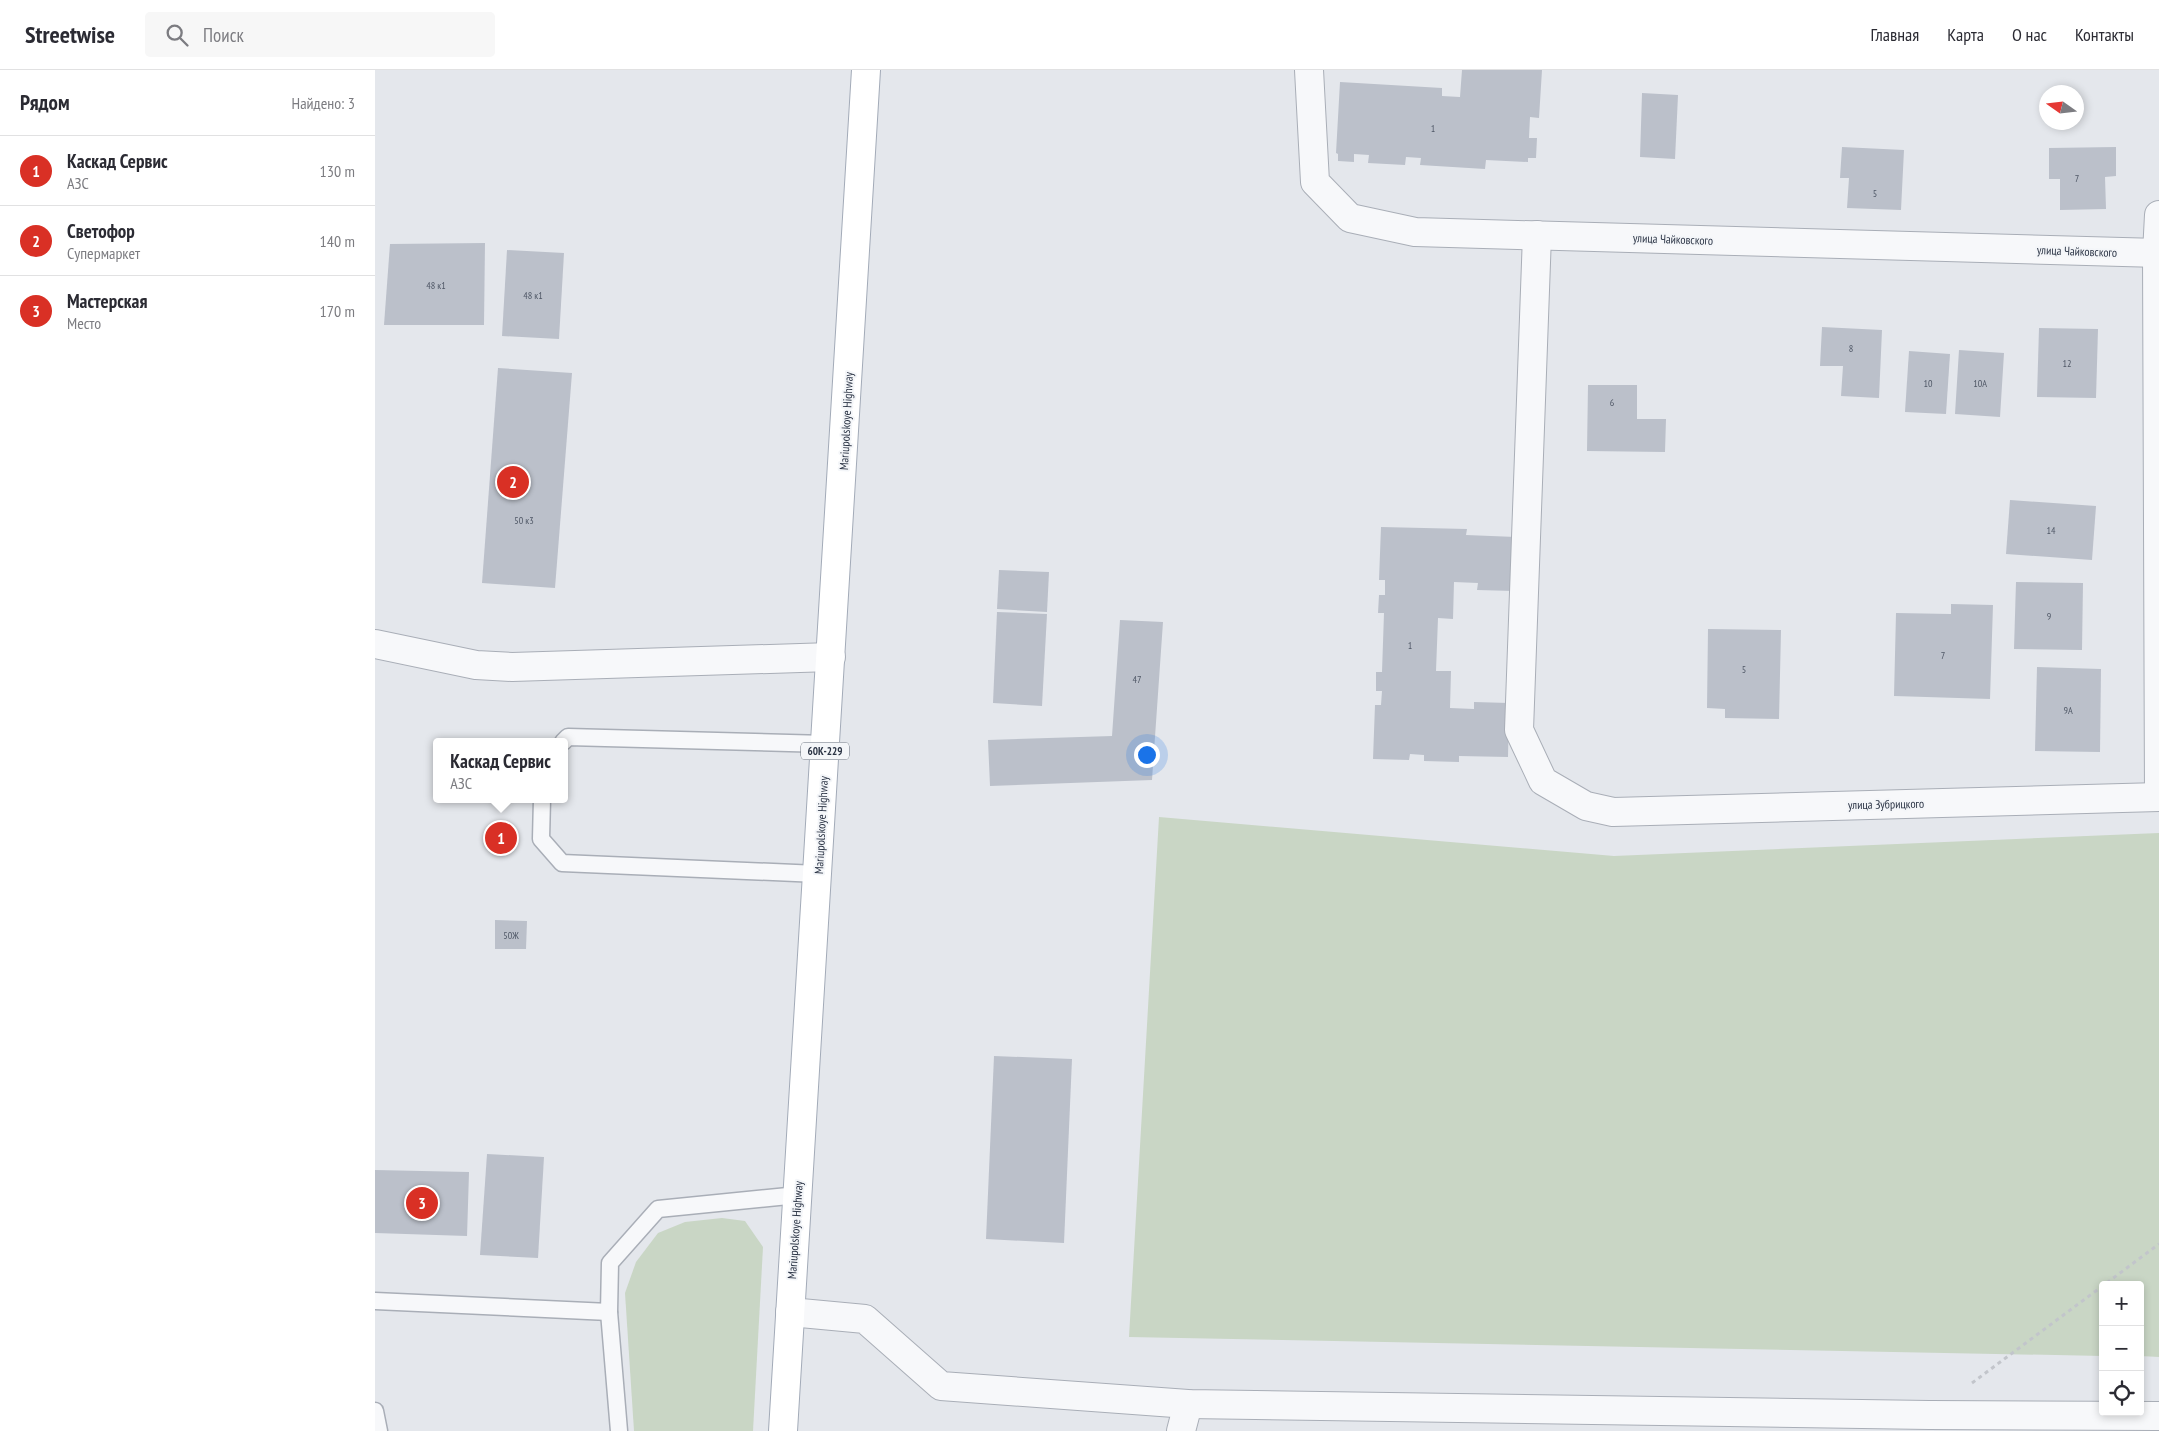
<!DOCTYPE html>
<html lang="ru">
<head>
<meta charset="utf-8">
<style>
	body { margin:0; font-family:"PT Sans Narrow",sans-serif; background:#f7f7f7; color:#2b2b33 }
	.controls { position:absolute; right:15px; bottom:15px; display:grid; overflow:hidden; border-radius:5px; box-shadow:0 2px 8px #0003 }
	.controls button { width:45px; height:45px; display:grid; place-items:center; padding:0; border:0; border-bottom:1px solid #e1e1e2; background:#fff; color:#2b2b33; font:25px sans-serif }
	.compass { position:absolute; left:1664px; top:15px; width:45px; height:45px; border-radius:50%; background:#fff; box-shadow:0 2px 8px #0003; rotate:284deg }
	.you { position:absolute; left:771px; top:684px; width:18px; height:18px; margin:-12px; border:4px solid #fff; border-radius:50%; background:#1a73e8; box-shadow:0 0 0 8px #1a73e833 }
	.badge { display:grid; place-items:center; width:32px; height:32px; border-radius:50%; background:#d93025; color:#fff; font-size:16px; font-weight:700 }
	.pin { position:absolute; translate:-50% -50%; border:2px solid #fff; box-shadow:0 1px 5px #0006 }
	.popup { position:absolute; left:58px; top:668px; width:135px; height:65px; box-sizing:border-box; display:grid; place-content:center; border-radius:5px; background:#fff; filter:drop-shadow(0 1px 4px #0005); font-size:16px; white-space:nowrap; color:#7c7c81 }
	.popup b { font-size:19px; color:#2b2b33 }
	.popup::after { content:''; position:absolute; left:50%; top:100%; margin-left:-10px; border:10px solid transparent; border-top-color:#fff }
	.list { margin:0; padding:0; list-style:none }
	h2 { display:flex; justify-content:space-between; align-items:center; height:65px; margin:0; padding:0 20px; font-size:21px }
	h2 small { font-size:16px; font-weight:400; color:#7c7c81 }
	.list li { display:grid; grid-template-columns:32px 1fr auto; gap:15px; align-items:center; box-sizing:border-box; height:70px; padding:0 20px; border-top:1px solid #e1e1e2 }
	.list b { display:block; font-size:19px; white-space:nowrap }
	.list p { margin:0; font-size:16px; white-space:nowrap; color:#7c7c81 }
	.list em { font-size:16px; font-style:normal; color:#7c7c81 }
	.icon { flex:none; width:28px; height:28px; fill:none; stroke:currentColor; stroke-width:2; stroke-linecap:round; stroke-linejoin:round }
	.map { position:relative; flex:none; width:1784px; height:1361px; overflow:hidden }
	header { display:flex; align-items:center; gap:30px; box-sizing:border-box; height:70px; padding:0 25px; background:#fff; border-bottom:1px solid #e1e1e2 }
	header strong { font-size:24px }
	nav { display:flex; gap:28px; margin-inline-start:auto; font-size:18px }
	.search { width:350px; height:45px; background:#f7f7f7; display:flex; align-items:center; gap:12px; box-sizing:border-box; padding:0 18px; border-radius:5px; color:#7c7c81; font-size:19px }
	main { display:flex }
	aside { flex:1; background:#fff }
	.map>svg:first-child { display:block }
	.green { fill:#c9d6c5 }
	.building { fill:#bbc0ca }
	.lines { fill:none; stroke-linecap:round; stroke-linejoin:round }
	.lane-casing { stroke:#a9aeb7; stroke-width:19 }
	.street-casing { stroke:#a9aeb7; stroke-width:30 }
	.primary-casing { stroke:#a3abb8; stroke-width:30 }
	.path { stroke:#c2c5cb; stroke-width:3; stroke-dasharray:4 4; stroke-linecap:butt }
	.lane { stroke:#f7f8fa; stroke-width:16 }
	.street { stroke:#f7f8fa; stroke-width:28 }
	.primary { stroke:#fff; stroke-width:28 }
	.labels { text-anchor:middle; dominant-baseline:central; stroke-width:4; stroke-linejoin:round; paint-order:stroke }
	.number-label { font-size:10px; fill:#4f5766 }
	.shield { fill:#f4f6f9; stroke:#676e7b; stroke-width:1 }
	.shield-label { font-size:11px; font-weight:bold; fill:#2b3445 }
	.street-label { font-size:12px; fill:#2b3445; stroke:#f4f6f9 }
</style>
</head>
<body>
<header>
<strong>Streetwise</strong>
<div class="search"><svg class="icon" aria-label="search" viewBox="0 0 24 24"><circle cx="10" cy="10" r="6"/><path d="M15 15l6 6"/></svg>Поиск</div>
<nav><a>Главная</a><a>Карта</a><a>О нас</a><a>Контакты</a></nav>
</header>
<main>
<aside>
<h2>Рядом<small>Найдено: 3</small></h2>
<ul class="list">
<li><span class="badge">1</span><div><b>Каскад Сервис</b><p>АЗС</p></div><em>130 m</em></li>
<li><span class="badge">2</span><div><b>Светофор</b><p>Супермаркет</p></div><em>140 m</em></li>
<li><span class="badge">3</span><div><b>Мастерская</b><p>Место</p></div><em>170 m</em></li>
</ul>
</aside>
<div class="map">
<svg width="1784" height="1361" viewBox="0 0 1784 1361">
	<rect width="100%" height="100%" fill="#e4e7ec"/>
	<g class="green">
		<polygon points="784,747 1239,786 1784,763 1784,1287 1765,1286 1765,1215 1728,1215 1728,1286 754,1267"/>
		<polygon points="347,1148 370,1151 388,1177 378,1361 259,1361 250,1223 261,1192 283,1163 310,1152"/>
	</g>
	<g class="building">
		<polygon points="1087,0 1167,0 1164,48 1155,47 1154,68 1162,68 1161,88 1153,88 1153,92 1111,90 1110,99 1045,95 1046,88 1031,87 1030,95 993,93 994,85 979,84 979,92 963,91 963,84 961,83 965,12 1067,18 1067,26 1085,27"/>
		<polygon points="1267,23 1303,25 1300,89 1265,87"/>
		<polygon points="1467,77 1529,80 1526,140 1472,138 1474,108 1465,108"/>
		<polygon points="1741,77 1741,106 1730,107 1731,139 1685,140 1685,109 1674,109 1674,78"/>
		<polygon points="110,173 109,255 9,255 15,174"/>
		<polygon points="132,180 189,183 184,269 127,266"/>
		<polygon points="1447,257 1507,260 1504,328 1466,326 1468,296 1445,296"/>
		<polygon points="1664,258 1723,259 1721,328 1662,327"/>
		<polygon points="1584,280 1629,283 1625,347 1580,344"/>
		<polygon points="1534,281 1575,284 1571,344 1530,342"/>
		<polygon points="123,298 197,303 180,518 107,513"/>
		<polygon points="1213,315 1262,315 1262,349 1291,349 1290,382 1212,381"/>
		<polygon points="1635,430 1721,436 1717,490 1631,484"/>
		<polygon points="1006,457 1092,459 1091,465 1141,467 1139,521 1102,520 1103,513 1079,512 1078,549 1063,548 1061,601 1076,601 1075,638 1099,639 1099,632 1134,633 1133,687 1084,686 1084,692 1049,691 1049,685 1035,684 1034,690 998,689 1000,635 1006,635 1007,621 1001,621 1001,602 1007,602 1009,543 1003,543 1004,525 1010,525 1010,510 1004,510"/>
		<polygon points="624,500 674,502 672,542 622,539"/>
		<polygon points="1641,512 1708,513 1707,580 1639,579"/>
		<polygon points="1576,534 1618,535 1615,629 1519,626 1521,543 1576,544"/>
		<polygon points="622,542 672,544 667,636 618,633"/>
		<polygon points="745,550 788,552 777,710 615,716 613,670 737,666"/>
		<polygon points="1333,559 1406,560 1404,649 1350,648 1350,639 1332,638"/>
		<polygon points="1662,597 1726,599 1725,682 1660,681"/>
		<rect x="116" y="757" width="20" height="21"/>
		<polygon points="120,850 152,851 151,879 120,879"/>
		<polygon points="619,986 697,989 689,1173 611,1169"/>
		<polygon points="112,1084 169,1087 163,1188 105,1185"/>
		<polygon points="0,1100 94,1102 92,1166 0,1163"/>
	</g>
	<g class="lines">
		<defs>
			<g id="lane">
				<polyline points="188,672 193,667 451,674"/>
				<polyline points="167,729 166,769 187,793 443,804"/>
				<polyline points="0,1231 234,1242"/>
				<polyline points="0,1341 4,1361"/>
				<polyline points="244,1361 234,1242 235,1193 283,1139 423,1125"/>
			</g>
			<g id="street">
				<polyline points="934,0 940,112 975,148 1040,162 1784,183"/>
				<polyline points="1162,165 1144,660 1168,711 1211,736 1238,742 1784,727"/>
				<polyline points="0,574 101,595 137,597 456,587"/>
				<polyline points="1784,727 1782,183 1784,145"/>
				<polyline points="415,1242 490,1249 566,1316 813,1334 1554,1345 1784,1346"/>
				<polyline points="806,1361 813,1334"/>
			</g>
			<polyline id="primary" points="408,1361 491,0"/>
		</defs>
		<use href="#lane" class="lane-casing"/>
		<use href="#street" class="street-casing"/>
		<use href="#primary" class="primary-casing"/>
		<polyline class="path" points="1597,1313 1784,1174"/>
		<use href="#lane" class="lane"/>
		<use href="#street" class="street"/>
		<use href="#primary" class="primary"/>
	</g>
	<g class="labels">
		<g class="number-label">
			<text x="1058" y="58">1</text>
			<text x="1702" y="108">7</text>
			<text x="1500" y="123">5</text>
			<text x="61" y="215">48 к1</text>
			<text x="158" y="225">48 к1</text>
			<text x="1476" y="278">8</text>
			<text x="1692" y="293">12</text>
			<text x="1553" y="313">10</text>
			<text x="1605" y="313">10А</text>
			<text x="1237" y="332">6</text>
			<text x="149" y="450">50 к3</text>
			<text x="1676" y="460">14</text>
			<text x="1674" y="546">9</text>
			<text x="1035" y="575">1</text>
			<text x="1568" y="585">7</text>
			<text x="1369" y="599">5</text>
			<text x="762" y="609">47</text>
			<text x="1693" y="640">9А</text>
			<text x="136" y="865">50Ж</text>
		</g>
		<rect class="shield" x="426" y="672.5" width="48" height="17" rx="4"/>
		<g class="shield-label">
			<text x="450" y="681">60К-229</text>
		</g>
		<g class="street-label">
			<text transform="translate(1298 169) rotate(2)">улица Чайковского</text>
			<text transform="translate(1702 181) rotate(2)">улица Чайковского</text>
			<text transform="translate(471 351) rotate(-87)">Mariupolskoye Highway</text>
			<text transform="translate(1511 734) rotate(-1)">улица Зубрицкого</text>
			<text transform="translate(446 755) rotate(-87)">Mariupolskoye Highway</text>
			<text transform="translate(420 1160) rotate(-86)">Mariupolskoye Highway</text>
		</g>
	</g>
</svg>
<div class="controls">
<button>+</button>
<button>−</button>
<button><svg class="icon" aria-label="locate" viewBox="0 0 24 24"><circle cx="12" cy="12" r="6"/><path d="M12 2v4M12 18v4M2 12h4M18 12h4"/></svg></button>
</div>
<svg class="compass" viewBox="-18 -18 36 36"><path d="M0-13l5 13h-10z" fill="#e53935"/><path d="M0 13l5-13h-10z" fill="#7c7c81"/></svg>
<div class="you"></div>
<div class="pin badge" style="left:126px;top:768px">1</div>
<div class="popup"><b>Каскад Сервис</b>АЗС</div>
<div class="pin badge" style="left:138px;top:412px">2</div>
<div class="pin badge" style="left:47px;top:1133px">3</div>
</div>
</main>
</body>
</html>
